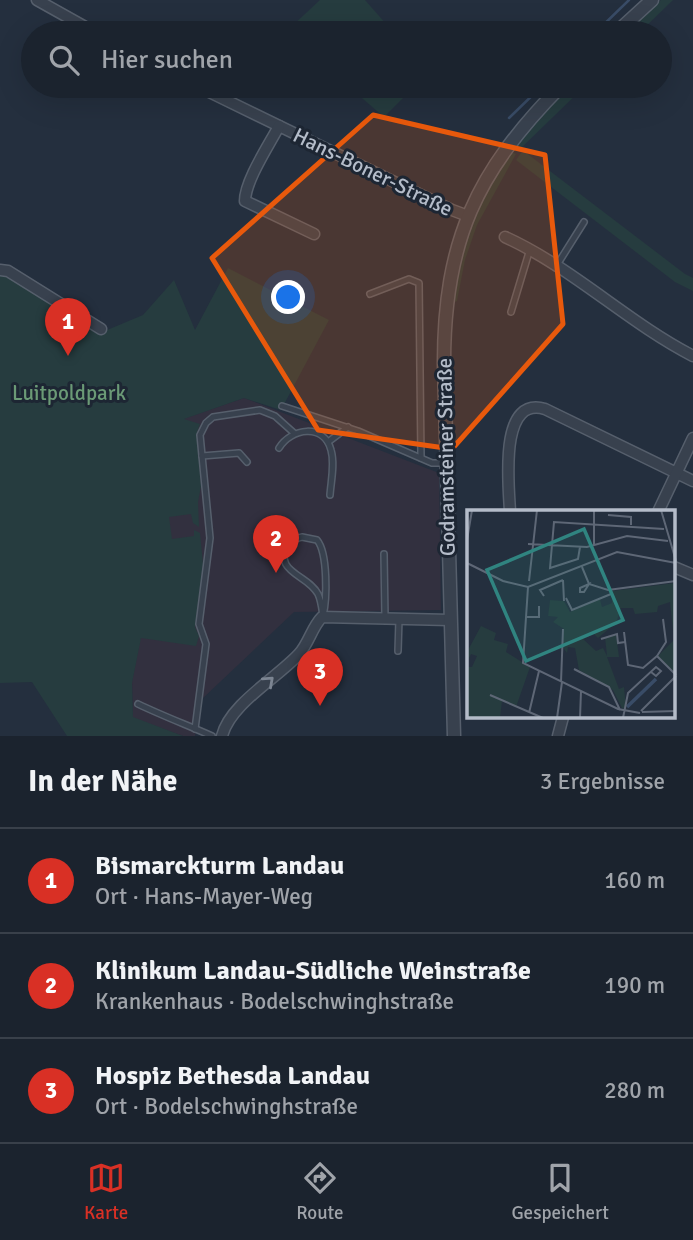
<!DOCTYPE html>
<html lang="de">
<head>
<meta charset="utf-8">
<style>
	body { margin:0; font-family:Signika,sans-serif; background:#242b36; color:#f1f3f6 }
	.you { position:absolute; left:289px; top:298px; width:24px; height:24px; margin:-18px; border:5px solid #fff; border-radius:50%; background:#1a73e8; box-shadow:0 0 0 10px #1a73e833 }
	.badge { display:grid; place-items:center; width:46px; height:46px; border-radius:50%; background:#d93025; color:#fff; font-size:23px; font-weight:700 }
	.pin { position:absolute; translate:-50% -58px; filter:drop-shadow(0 2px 4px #0008) }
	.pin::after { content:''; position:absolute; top:37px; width:24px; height:21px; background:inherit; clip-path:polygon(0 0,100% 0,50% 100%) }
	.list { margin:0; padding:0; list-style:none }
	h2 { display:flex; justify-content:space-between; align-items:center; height:91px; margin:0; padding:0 28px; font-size:30px }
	h2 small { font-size:23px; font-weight:400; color:#a0a4aa }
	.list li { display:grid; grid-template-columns:46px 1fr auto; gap:21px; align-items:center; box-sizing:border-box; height:105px; padding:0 28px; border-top:2px solid #39404a }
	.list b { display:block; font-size:26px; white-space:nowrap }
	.list p { margin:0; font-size:23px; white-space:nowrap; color:#a0a4aa }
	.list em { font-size:23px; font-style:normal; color:#a0a4aa }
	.icon { flex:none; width:38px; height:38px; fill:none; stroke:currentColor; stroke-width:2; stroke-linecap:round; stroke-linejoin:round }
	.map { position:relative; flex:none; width:693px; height:736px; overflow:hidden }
	.search { position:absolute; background:#1b232e; box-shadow:0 7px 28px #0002; left:21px; right:21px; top:21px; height:77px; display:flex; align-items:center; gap:18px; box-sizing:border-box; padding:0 24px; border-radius:38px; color:#a0a4aa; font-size:26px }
	.sheet { height:406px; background:#1b232e }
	nav { display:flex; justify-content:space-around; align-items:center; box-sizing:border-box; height:98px; border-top:2px solid #39404a; background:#1b232e; font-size:19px; color:#a0a4aa }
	nav a { display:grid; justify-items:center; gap:4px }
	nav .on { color:#d93025 }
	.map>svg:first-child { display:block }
	.medical { fill:#32303f }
	.green { fill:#263c3f }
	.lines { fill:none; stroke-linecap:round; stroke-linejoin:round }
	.stream { stroke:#394c67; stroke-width:2.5 }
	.service-casing { stroke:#565f6c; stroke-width:8 }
	.minor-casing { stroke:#565f6c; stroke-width:13 }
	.tertiary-casing { stroke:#565f6c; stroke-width:15 }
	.service { stroke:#38414e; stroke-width:5 }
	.minor { stroke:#38414e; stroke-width:10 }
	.tertiary { stroke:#38414e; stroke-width:12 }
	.oneway { stroke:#7c8592 }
	.marked { fill:#e8590c; fill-opacity:0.2; stroke:#e8590c; stroke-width:5; stroke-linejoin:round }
	.labels { text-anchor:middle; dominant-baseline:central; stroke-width:6; stroke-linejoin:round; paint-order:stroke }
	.street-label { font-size:21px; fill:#b4bcc9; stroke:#1d2633 }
	.park-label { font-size:21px; fill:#6b9a76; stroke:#1d2633 }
	.inset-river { fill:none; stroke:#394c67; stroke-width:3.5 }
	.inset-road { fill:none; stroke:#5e6776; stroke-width:2 }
	.view { fill:#308480; fill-opacity:0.15; stroke:#308480; stroke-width:3.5 }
	.inset-edge { fill:none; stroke:#b4bcc9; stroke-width:3.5 }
</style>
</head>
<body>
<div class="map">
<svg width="693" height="736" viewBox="0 0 693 736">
	<rect width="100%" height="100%" fill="#242f3e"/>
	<polygon class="medical" points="244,398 439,473 441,610 294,612 202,699 195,736 183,736 133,718 132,682 183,419"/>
	<g class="green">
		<polygon points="320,0 365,0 394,33 298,33 291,27"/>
		<polygon points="661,0 673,0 639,33 625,33"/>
		<polygon points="348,86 415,86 384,117"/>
		<polygon points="570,86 585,86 520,149 514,144 543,111"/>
		<polygon points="509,151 516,154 477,225 465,260 457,301 451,304 459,260 473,216"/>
		<polygon points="525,152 685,274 693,278 693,291 675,282 516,160 521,153"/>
		<polygon points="228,268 329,320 281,410 244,398 184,419 200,424 197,432 201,486 198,502 199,527 193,523 191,514 169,517 172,539 194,536 194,530 200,533 203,564 195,627 199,636 196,646 141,638 132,683 133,717 183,736 67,736 32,682 0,683 0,272 100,333 143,315 174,280 195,330"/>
	</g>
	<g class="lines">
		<g class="stream">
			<polyline points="595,33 629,0"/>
			<polyline points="509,118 542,86"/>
		</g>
		<defs>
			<g id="service">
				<polyline points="557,265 584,222"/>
				<polyline points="370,294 409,279 419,283 421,458"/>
				<polyline points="511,312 530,249"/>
				<polyline points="282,406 358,431 432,463 447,463"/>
				<polyline points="328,442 348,427"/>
				<path d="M279 448C291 428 324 423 331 450 335 464 331 481 330 495"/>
				<polyline points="202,456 239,453 247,462"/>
				<path d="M302 537 317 540C328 553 327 599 323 616 322 609 321 600 318 594 307 573 272 574 288 541Z"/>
				<polyline points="384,554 385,618"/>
				<polyline points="398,651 399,619"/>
				<path d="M138 704C163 716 187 725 212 736"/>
				<polyline points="195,729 206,644 199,624 210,538 200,435 206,423 213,417 260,410 275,416 294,433"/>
			</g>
			<g id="minor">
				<polyline points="37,0 96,33"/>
				<polyline points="197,86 452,210 468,216"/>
				<path d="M279 126C269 145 245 181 245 201L314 234"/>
				<path d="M505 237C573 268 627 322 693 356"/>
				<polyline points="0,270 8,271 101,329"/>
				<path d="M510 512C509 487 498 395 545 409L693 481"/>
				<polyline points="658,512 693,438"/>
				<polyline points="674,567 693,575"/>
				<path d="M222 736C230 704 277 678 299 654 309 643 312 627 322 617L450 620"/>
				<polyline points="558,736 563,717"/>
			</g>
			<g id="tertiary">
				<polyline points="616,33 652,0"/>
				<path d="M454 736 444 363C444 241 476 172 561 86"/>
			</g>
		</defs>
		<use href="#service" class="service-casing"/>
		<use href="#minor" class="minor-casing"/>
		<use href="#tertiary" class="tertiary-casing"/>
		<use href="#service" class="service"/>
		<use href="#minor" class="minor"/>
		<use href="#tertiary" class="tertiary"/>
	</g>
	<defs><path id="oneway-chevron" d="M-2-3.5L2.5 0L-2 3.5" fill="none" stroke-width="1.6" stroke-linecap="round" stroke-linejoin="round" transform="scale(1.75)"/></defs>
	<use class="oneway" href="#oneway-chevron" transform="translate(269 681) rotate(-42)"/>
	<path class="marked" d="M373 115 545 155 563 324 452 449 318 430 212 258Z"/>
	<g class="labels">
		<g class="street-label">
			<text transform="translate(373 172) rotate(26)">Hans-Boner-Straße</text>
			<text transform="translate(446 457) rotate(-91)">Godramsteiner Straße</text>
		</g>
		<g class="park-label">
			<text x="69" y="393">Luitpoldpark</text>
		</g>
	</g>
	<g transform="translate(467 510)">
		<rect width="208" height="208" fill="#242f3e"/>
		<path d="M208 73V163L191 146 207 130 203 92 191 96 190 102 168 104 166 98H154L149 113 131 128 127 124 116 129 129 141 136 138 140 146 138 127 149 125 152 147H140L152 179 157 177 159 199 155 198 146 180 112 160 108 138 101 137 100 143 95 136 97 119 86 112 91 107 81 106 83 90 97 91 103 102 133 89 135 97 145 93V81ZM14 116 29 123 27 130 41 134 39 142 63 157 49 197 35 191 33 208H0V157H5L10 146 4 144 0 152V142Z" fill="#263c3f"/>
		<path class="inset-river" d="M160 197 189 169"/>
		<path class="inset-road" d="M127 0V36M194 0 209 51M141 5 164 7V15M0 30 5 0M61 34 120 37 160 26 201 31M113 37 111 49 83 58 87 12 197 19M0 53 36 71 61 77 150 42 209 53M115 57 122 74 141 80 209 71M96 70 97 91M62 71 70 0M122 74 117 82H113V78ZM61 77 56 153 151 199 173 203M77 86 73 80 96 70M99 88 105 100 144 84M60 107H72V96M196 109 199 132 190 146 209 165M157 122 161 155 176 158 190 146M134 129 150 124 151 133 158 132M107 159 142 177 153 200M94 172 96 119M23 185 76 208M174 201 209 166M175 202 209 201M62 203 72 161M90 208 95 172M113 208 114 181M156 208 161 183 189 157 194 161 189 166 184 162"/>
		<path class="view" d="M117 19 156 110 59 151 20 60Z"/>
		<rect width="208" height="208" class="inset-edge"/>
	</g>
</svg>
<div class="you"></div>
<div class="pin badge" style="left:68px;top:356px">1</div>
<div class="pin badge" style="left:276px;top:573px">2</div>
<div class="pin badge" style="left:320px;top:706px">3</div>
<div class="search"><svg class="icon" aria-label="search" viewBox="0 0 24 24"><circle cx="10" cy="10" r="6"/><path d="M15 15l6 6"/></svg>Hier suchen</div>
</div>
<section class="sheet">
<h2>In der Nähe<small>3 Ergebnisse</small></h2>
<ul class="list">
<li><span class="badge">1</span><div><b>Bismarckturm Landau</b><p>Ort · Hans-Mayer-Weg</p></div><em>160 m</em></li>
<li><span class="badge">2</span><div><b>Klinikum Landau-Südliche Weinstraße</b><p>Krankenhaus · Bodelschwinghstraße</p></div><em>190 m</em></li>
<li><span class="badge">3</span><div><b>Hospiz Bethesda Landau</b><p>Ort · Bodelschwinghstraße</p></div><em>280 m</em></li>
</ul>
</section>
<nav>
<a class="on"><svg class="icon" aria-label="map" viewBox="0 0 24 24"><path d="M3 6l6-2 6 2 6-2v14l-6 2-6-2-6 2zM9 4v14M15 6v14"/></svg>Karte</a>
<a><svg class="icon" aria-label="directions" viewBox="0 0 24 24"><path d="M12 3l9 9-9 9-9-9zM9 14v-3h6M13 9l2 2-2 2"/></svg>Route</a>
<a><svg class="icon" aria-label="saved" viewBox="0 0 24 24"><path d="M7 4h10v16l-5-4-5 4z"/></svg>Gespeichert</a>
</nav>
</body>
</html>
